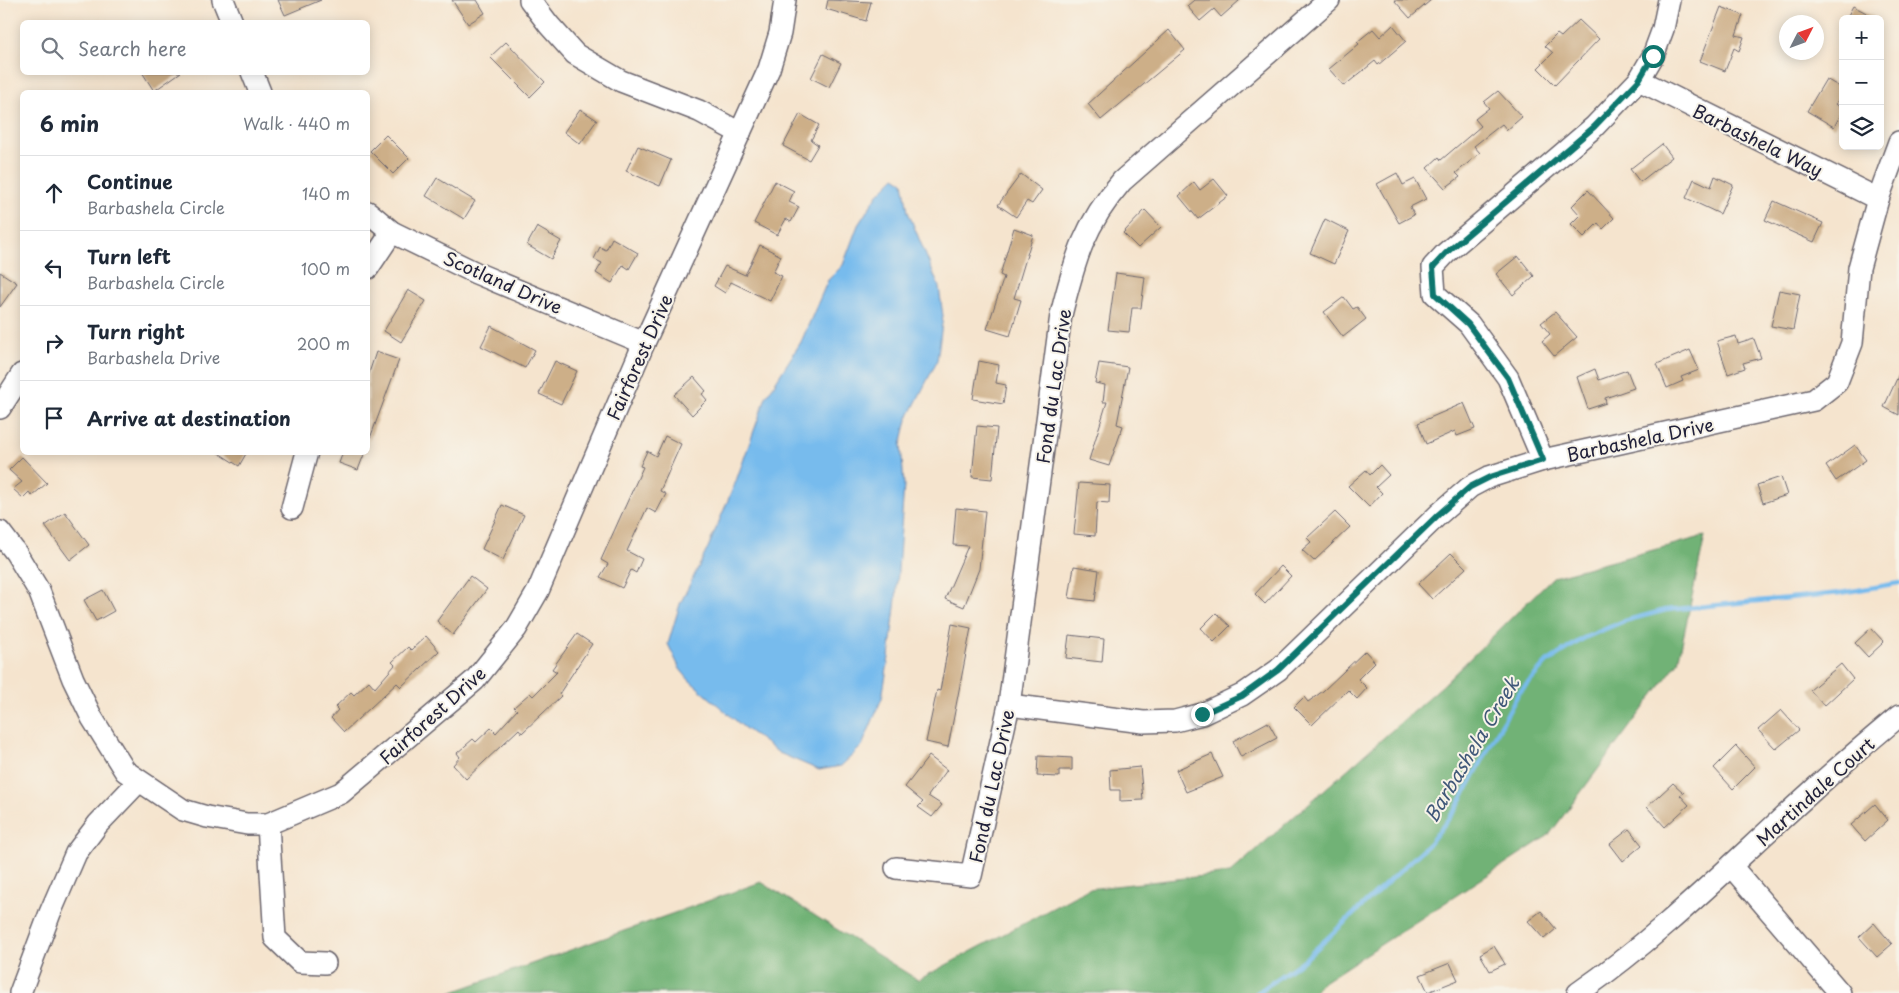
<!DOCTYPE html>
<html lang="en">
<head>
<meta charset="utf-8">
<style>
	body { margin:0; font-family:"Playpen Sans",sans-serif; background:#f6f6f7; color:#1f2937 }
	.controls { position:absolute; right:15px; top:15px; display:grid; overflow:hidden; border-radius:8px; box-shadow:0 2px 12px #0003 }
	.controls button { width:45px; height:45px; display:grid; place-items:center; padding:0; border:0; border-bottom:1px solid #e0e1e3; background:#fff; color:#1f2937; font:25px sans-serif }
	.compass { position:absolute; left:1779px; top:15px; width:45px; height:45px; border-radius:50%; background:#fff; box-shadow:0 2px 12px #0003; rotate:48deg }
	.stop { position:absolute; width:15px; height:15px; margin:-11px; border:4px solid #0f766e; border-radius:50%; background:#fff }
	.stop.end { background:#0f766e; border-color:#fff; box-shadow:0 1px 5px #0008 }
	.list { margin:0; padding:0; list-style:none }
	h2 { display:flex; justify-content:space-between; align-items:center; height:65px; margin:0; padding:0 20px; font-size:21px }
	h2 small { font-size:16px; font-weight:400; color:#747a83 }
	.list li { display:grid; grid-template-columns:32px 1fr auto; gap:15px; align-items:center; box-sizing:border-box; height:75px; padding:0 20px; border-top:1px solid #e0e1e3 }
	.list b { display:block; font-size:19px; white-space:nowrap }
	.list p { margin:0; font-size:16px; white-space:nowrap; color:#747a83 }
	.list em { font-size:16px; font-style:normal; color:#747a83 }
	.icon { flex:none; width:28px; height:28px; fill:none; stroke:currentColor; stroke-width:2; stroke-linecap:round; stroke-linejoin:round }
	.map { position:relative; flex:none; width:1899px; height:993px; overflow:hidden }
	.search { position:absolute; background:#fff; box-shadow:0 2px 12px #0003; left:20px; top:20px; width:350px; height:55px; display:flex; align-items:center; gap:12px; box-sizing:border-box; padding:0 18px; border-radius:8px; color:#747a83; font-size:19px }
	.panel { position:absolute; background:#fff; box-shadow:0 2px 12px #0003; left:20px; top:90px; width:350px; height:365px; border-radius:8px }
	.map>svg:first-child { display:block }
	.forest { fill:#71b276; stroke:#4a6a58 }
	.water { fill:#77bbed; stroke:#4c6e94 }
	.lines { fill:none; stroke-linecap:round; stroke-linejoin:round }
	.stream { stroke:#77bbed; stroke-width:4.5 }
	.building { fill:#cdaf88 }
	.minor-casing { stroke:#6c666e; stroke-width:24 }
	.minor { stroke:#fff; stroke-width:21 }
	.route { stroke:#0f766e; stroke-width:6 }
	.labels { text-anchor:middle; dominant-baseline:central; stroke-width:4; stroke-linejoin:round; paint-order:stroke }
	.street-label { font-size:18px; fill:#22223b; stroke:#f7f3e8 }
	.water-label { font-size:19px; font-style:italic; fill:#405879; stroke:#f7f3e8 }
</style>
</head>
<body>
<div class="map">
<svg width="1899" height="993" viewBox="0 0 1899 993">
	<rect width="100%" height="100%" fill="#f7f3e8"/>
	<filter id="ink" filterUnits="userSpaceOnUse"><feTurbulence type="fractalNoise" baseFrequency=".02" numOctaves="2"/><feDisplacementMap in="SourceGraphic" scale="10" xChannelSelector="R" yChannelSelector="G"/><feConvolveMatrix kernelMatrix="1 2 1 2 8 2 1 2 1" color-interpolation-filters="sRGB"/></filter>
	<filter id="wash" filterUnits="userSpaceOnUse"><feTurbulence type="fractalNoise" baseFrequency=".0096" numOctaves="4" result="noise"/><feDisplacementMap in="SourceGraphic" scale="20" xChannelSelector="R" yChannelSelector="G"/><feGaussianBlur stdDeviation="1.12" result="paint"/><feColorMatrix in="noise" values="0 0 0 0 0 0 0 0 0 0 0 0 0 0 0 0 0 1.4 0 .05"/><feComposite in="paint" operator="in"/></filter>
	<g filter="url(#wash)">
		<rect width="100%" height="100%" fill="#f5e4ce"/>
		<polygon class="forest" points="1705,536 1678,662 1549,835 1319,985 1313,993 450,993 761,882 918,980 1088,889 1230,873 1442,686 1553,577"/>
		<polygon class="water" points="895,177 903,182 908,212 939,287 943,316 937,361 907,420 901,445 904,485 896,599 889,657 882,698 862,746 841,766 819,770 779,753 742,726 689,680 680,669 668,644 680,604 707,550 736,481 766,397 801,342 828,280 843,265 858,225 878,194"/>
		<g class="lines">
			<polyline class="stream" points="1257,993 1304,960 1429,844 1456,809 1518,694 1547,662 1584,638 1624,621 1666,610 1841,593 1899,583"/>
		</g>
		<g id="blocks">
			<g class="building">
				<polygon points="278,0 321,0 285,15"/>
				<polygon points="452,0 477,0 485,13 468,24"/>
				<polygon points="828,0 871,2 866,21 826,9"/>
				<polygon points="1194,0 1240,0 1221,17 1214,9 1200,21 1187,6"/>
				<polygon points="1394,0 1431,0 1410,18"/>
				<polygon points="1853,6 1878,19 1846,19"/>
				<polygon points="1721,7 1743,15 1736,35 1744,37 1739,51 1734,48 1725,71 1700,61"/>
				<polygon points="1579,20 1599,39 1555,85 1538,68 1553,53 1545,46 1557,34 1561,37"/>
				<polygon points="1393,25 1406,41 1378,65 1375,61 1344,86 1329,69 1359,44 1357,42 1373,29 1380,37"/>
				<polygon points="1169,30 1185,50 1101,120 1088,104"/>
				<polygon points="506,42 545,82 530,97 490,57"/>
				<polygon points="823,54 841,63 829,87 811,78"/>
				<polygon points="142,72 181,72 154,91"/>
				<polygon points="1826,79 1843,89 1836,104 1843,110 1834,127 1807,111"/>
				<polygon points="1498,91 1522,117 1507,130 1502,124 1474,146 1480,153 1456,173 1460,177 1445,188 1427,168 1439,157 1441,160 1481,126 1475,119 1489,108 1484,102"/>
				<polygon points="580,109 597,120 580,144 564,132"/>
				<polygon points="800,114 819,125 811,140 818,145 809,160 783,146"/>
				<polygon points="386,135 409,158 393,174 370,151"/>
				<polygon points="1662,144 1672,157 1640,182 1630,169"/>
				<polygon points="638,146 671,160 660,186 626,171"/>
				<polygon points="1397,173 1403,185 1415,179 1426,199 1410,207 1414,215 1399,223 1377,184"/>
				<polygon points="1021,174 1042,190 1032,204 1027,201 1016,217 998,205"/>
				<polygon points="1715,176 1733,185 1720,214 1686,198 1694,179 1711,187"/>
				<polygon points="437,178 475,201 464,219 426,196"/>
				<polygon points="1214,179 1228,196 1198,219 1179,196 1194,182 1200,190"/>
				<polygon points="775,181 794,191 789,202 799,207 791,222 786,219 777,235 754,223"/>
				<polygon points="1588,190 1614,218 1603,229 1598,223 1584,237 1571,224 1580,215 1572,206"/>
				<polygon points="1774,201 1823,223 1814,242 1765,220"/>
				<polygon points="1145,210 1161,227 1138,248 1123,233"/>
				<polygon points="1325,219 1349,231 1334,264 1310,253"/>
				<polygon points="537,227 561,241 551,259 527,245"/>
				<polygon points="1014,228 1033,235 1014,298 1021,300 1010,336 987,329 1004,277 1000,275"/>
				<polygon points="612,238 638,253 629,269 623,265 612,283 596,273 602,263 594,259 600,247 606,250"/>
				<polygon points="760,245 781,256 773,272 782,276 770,301 731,282 725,293 714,286 725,266 745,275"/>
				<polygon points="1518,256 1534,276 1513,295 1496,274"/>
				<polygon points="0,272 17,283 0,307"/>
				<polygon points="1116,273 1145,277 1141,308 1132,308 1129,332 1108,330"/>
				<polygon points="408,290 426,301 401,342 384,331"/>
				<polygon points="1779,290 1800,294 1793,330 1771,326"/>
				<polygon points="1344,297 1353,309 1357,307 1366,319 1343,337 1324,312"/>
				<polygon points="1555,312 1577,337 1554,356 1542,341 1550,334 1541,323"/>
				<polygon points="491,326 535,350 525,368 481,346"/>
				<polygon points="1736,336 1738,344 1754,339 1761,358 1743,363 1745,368 1728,374 1717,341"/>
				<polygon points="1690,350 1699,370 1681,377 1683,381 1667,388 1657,364"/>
				<polygon points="376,352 399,360 369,441 368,376"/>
				<polygon points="555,361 577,371 561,404 539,394"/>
				<polygon points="979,361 999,365 996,383 1006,385 1003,404 973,399"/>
				<polygon points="1099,363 1128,367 1117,424 1123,426 1109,466 1089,460 1107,402 1103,402 1105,385 1095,383"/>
				<polygon points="1595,369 1599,380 1627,370 1634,388 1605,398 1606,403 1588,409 1577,377"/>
				<polygon points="1899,374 1899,415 1884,407"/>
				<polygon points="694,377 706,391 702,394 707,400 692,415 674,395"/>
				<polygon points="1464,403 1475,429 1457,436 1455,431 1426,444 1418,423"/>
				<polygon points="977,426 997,428 992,479 972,477"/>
				<polygon points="665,436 681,444 660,491 666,494 656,513 647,508 627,551 642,559 636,573 631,570 622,588 600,577 608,564 601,560 643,467 640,466 647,451 656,456"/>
				<polygon points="1855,445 1866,460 1836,481 1826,466"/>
				<polygon points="217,452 247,452 239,466"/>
				<polygon points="343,452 365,452 358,470 339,463"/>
				<polygon points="22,457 47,483 32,496 29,492 23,498 13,489 22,482 9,470"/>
				<polygon points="1380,465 1389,475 1376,487 1382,493 1369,507 1348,486 1366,470 1370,475"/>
				<polygon points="1781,477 1787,495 1763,503 1757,485"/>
				<polygon points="1079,483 1110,485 1109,503 1097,502 1095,536 1074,534"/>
				<polygon points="502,505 524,515 503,560 482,549"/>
				<polygon points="956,508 985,511 979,569 964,607 945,599 968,546 953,545"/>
				<polygon points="65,512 89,545 70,560 45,526"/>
				<polygon points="1335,512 1350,527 1314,561 1302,550 1311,542 1307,538"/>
				<polygon points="1451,553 1466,568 1432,599 1418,584"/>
				<polygon points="1074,566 1099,570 1095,601 1069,598"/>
				<polygon points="1281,566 1291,576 1265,604 1255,594"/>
				<polygon points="470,576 487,589 453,635 437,621"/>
				<polygon points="103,590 114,611 96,621 84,600"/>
				<polygon points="1216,613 1230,626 1214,642 1201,628"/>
				<polygon points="952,624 971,628 948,747 926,742 937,690 940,691"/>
				<polygon points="1871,628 1884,642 1868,657 1855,643"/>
				<polygon points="577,634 592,644 559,694 561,696 522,733 519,729 466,779 453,765 460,757 457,753 473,739 476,742 491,728 496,733 517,710 514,707 530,693 533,696 557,672 552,669"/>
				<polygon points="1069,635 1104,639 1102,662 1066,658"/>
				<polygon points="426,636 439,651 401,687 397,683 344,732 331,718 338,710 335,707 351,692 354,695 369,681 375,688 395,665 392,662 408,647 411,650"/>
				<polygon points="1365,651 1375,662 1358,679 1367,688 1357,699 1348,690 1312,725 1294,707 1304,697 1308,702 1323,691"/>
				<polygon points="1841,664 1853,679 1824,706 1810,690"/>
				<polygon points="1781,710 1799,730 1776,749 1758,730"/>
				<polygon points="1268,722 1277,738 1241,757 1233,741"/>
				<polygon points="1736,746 1755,767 1733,789 1714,768"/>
				<polygon points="1212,754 1223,777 1186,792 1176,770"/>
				<polygon points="929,756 947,770 928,796 942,805 932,817 918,807 923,802 905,787"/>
				<polygon points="1038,756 1072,758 1072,770 1059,770 1059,777 1037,776"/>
				<polygon points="1140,767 1143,800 1120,801 1120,790 1111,790 1110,770"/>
				<polygon points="1673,783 1684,793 1680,795 1689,805 1665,827 1647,807"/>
				<polygon points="1875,804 1888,820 1865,841 1851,825"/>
				<polygon points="1629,829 1642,845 1623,861 1610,844"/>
				<polygon points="1541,911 1556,929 1544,939 1528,921"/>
				<polygon points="1874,923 1892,944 1877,957 1859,937"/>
				<polygon points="1494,946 1505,964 1490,971 1480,954"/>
				<polygon points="1450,963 1458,980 1428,992 1420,975"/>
			</g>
		</g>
	</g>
	<g filter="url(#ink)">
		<use href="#blocks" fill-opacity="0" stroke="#6c666e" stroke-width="1"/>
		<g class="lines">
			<defs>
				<g id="minor">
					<polyline points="223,0 232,22"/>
					<polyline points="530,0 549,25 575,54 621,81 699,111 740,133"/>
					<polyline points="252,72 260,92"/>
					<polyline points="1639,80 1878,199"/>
					<polyline points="368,212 392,232 476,273 644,343"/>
					<polyline points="368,268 392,232"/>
					<polyline points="0,408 22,374"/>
					<polyline points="1543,460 1508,378 1469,324 1435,294 1433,267 1446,253 1594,127 1639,80 1653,56 1663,29 1669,0"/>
					<polyline points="292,508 307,452"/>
					<polyline points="0,532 16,553 39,591 73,679 92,718 125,771 183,810 207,817 247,824 268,824 341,793 475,680 516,629 538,591 644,343 769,69 780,33 785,0"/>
					<polyline points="1009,705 1143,722 1175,721 1202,714 1242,695 1278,670 1439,514 1470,487 1489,477 1543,460 1814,400 1837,382 1852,343 1859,268 1878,199 1899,142"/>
					<polyline points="268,824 275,938 300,962 325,963"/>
					<polyline points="1732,867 1840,993"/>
					<path d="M896 868 971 876 1009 705 1061 315C1075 259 1084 225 1122 181L1329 0"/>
					<polyline points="20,993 50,913 76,853 98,824 138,782"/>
					<path d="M1578 993C1662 935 1734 861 1810 793 1839 766 1869 741 1899 716"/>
				</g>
			</defs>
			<use href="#minor" class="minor-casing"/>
			<use href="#minor" class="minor"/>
		</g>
	</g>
	<g class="lines" filter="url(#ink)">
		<polyline class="route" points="1202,714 1242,696 1278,670 1439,514 1470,487 1490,477 1543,460 1508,378 1468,324 1435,294 1433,267 1446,253 1594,127 1639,80 1653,56"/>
	</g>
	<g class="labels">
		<g class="street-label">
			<text transform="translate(1758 140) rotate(26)">Barbashela Way</text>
			<text transform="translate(503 282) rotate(24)">Scotland Drive</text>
			<text transform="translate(639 357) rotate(-66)">Fairforest Drive</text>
			<text transform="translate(1053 386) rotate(-82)">Fond du Lac Drive</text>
			<text transform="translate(1640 439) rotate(-12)">Barbashela Drive</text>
			<text transform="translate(432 715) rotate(-42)">Fairforest Drive</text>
			<text transform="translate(991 786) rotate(-78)">Fond du Lac Drive</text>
			<text transform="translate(1815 791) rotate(-42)">Martindale Court</text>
		</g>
		<g class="water-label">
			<text transform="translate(1471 749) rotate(-59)">Barbashela Creek</text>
		</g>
	</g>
</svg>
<div class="controls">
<button>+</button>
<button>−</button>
<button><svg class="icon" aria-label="layers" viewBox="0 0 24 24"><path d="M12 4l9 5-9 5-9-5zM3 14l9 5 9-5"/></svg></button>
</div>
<svg class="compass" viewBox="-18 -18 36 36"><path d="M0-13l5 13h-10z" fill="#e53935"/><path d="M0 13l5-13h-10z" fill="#747a83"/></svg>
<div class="stop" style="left:1653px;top:56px"></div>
<div class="stop end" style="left:1202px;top:714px"></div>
<div class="search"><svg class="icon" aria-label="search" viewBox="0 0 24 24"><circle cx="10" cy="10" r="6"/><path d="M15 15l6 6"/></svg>Search here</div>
<section class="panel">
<h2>6 min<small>Walk · 440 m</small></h2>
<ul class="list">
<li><svg class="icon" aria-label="ahead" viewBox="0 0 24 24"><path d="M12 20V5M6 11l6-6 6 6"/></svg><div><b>Continue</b><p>Barbashela Circle</p></div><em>140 m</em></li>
<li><svg class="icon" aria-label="left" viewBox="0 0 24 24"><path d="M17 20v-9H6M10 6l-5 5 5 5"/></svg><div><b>Turn left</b><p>Barbashela Circle</p></div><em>100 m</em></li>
<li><svg class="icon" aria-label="right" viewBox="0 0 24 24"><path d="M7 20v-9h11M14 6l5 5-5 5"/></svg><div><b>Turn right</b><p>Barbashela Drive</p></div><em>200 m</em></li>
<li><svg class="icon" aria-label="arrive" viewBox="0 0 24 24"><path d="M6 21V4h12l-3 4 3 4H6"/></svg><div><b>Arrive at destination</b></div></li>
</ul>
</section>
</div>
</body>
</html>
